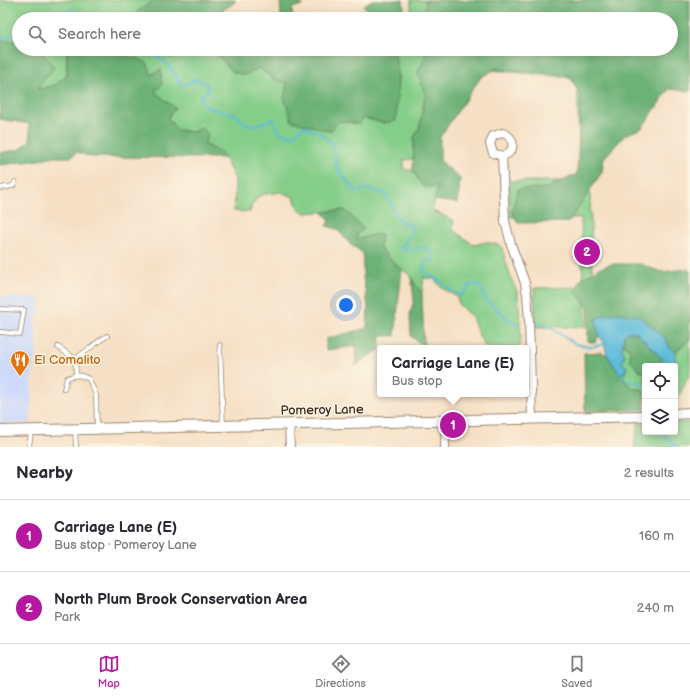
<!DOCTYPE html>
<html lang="en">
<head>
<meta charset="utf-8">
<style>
	body { margin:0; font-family:"Balsamiq Sans",sans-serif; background:#f2f2f3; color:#2b2b33 }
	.controls { position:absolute; right:12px; bottom:12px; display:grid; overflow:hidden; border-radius:4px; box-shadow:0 2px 10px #0003 }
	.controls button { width:36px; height:36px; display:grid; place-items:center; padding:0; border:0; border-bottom:1px solid #e1e1e2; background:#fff; color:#2b2b33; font:20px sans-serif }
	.you { position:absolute; left:346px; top:305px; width:14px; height:14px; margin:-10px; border:3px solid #fff; border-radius:50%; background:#1a73e8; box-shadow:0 0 0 6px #1a73e833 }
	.badge { display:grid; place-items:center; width:26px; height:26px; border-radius:50%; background:#b5179e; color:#fff; font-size:13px; font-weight:700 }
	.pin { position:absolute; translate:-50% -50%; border:2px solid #fff; box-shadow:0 1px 4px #0006 }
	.popup { position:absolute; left:377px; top:345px; width:152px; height:52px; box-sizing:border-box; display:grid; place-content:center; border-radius:4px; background:#fff; filter:drop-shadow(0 1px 3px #0005); font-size:13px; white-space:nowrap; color:#7c7c81 }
	.popup b { font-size:15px; color:#2b2b33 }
	.popup::after { content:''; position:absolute; left:50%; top:100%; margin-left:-8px; border:8px solid transparent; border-top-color:#fff }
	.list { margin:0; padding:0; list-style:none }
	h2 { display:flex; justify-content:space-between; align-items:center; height:52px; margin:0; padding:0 16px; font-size:17px }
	h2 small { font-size:13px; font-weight:400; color:#7c7c81 }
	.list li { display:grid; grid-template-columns:26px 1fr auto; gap:12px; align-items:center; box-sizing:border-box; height:72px; padding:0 16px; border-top:1px solid #e1e1e2 }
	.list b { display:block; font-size:15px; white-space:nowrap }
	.list p { margin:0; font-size:13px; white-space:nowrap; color:#7c7c81 }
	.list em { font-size:13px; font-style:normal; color:#7c7c81 }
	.icon { flex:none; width:22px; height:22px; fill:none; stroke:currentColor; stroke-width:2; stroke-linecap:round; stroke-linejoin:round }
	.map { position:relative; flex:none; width:690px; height:447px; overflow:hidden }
	.search { position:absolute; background:#fff; box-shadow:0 2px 10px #0003; left:12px; right:12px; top:12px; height:44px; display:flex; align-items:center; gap:10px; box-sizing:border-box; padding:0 14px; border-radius:22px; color:#7c7c81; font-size:15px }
	.sheet { height:196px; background:#fff }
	nav { display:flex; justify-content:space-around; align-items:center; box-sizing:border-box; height:56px; border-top:1px solid #e1e1e2; background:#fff; font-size:11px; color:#7c7c81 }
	nav a { display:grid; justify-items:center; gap:2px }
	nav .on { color:#b5179e }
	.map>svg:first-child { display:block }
	.built { fill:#cedafa }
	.green { fill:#85ce8a; stroke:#607c54 }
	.forest { fill:#6cb176; stroke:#546e4a }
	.water { fill:#5bbcd9; stroke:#4b737c }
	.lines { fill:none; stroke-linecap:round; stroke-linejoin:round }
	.stream { stroke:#5bbcd9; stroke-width:2 }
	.service-casing { stroke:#988572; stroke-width:5.5 }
	.minor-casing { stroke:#988572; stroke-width:10 }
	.tertiary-casing { stroke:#988572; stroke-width:12 }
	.service { stroke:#fff; stroke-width:4 }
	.minor { stroke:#fff; stroke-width:8 }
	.tertiary { stroke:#fff; stroke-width:10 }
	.labels { text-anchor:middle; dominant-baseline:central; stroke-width:3; stroke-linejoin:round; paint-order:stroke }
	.food-label { font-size:13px; fill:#c56008; stroke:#fcf5e5; text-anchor:start }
	.street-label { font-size:13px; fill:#3b2a1e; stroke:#fcf5e5 }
</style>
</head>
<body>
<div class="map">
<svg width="690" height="447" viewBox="0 0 690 447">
	<rect width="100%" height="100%" fill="#fcf5e5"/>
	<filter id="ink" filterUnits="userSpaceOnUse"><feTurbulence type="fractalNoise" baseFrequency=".025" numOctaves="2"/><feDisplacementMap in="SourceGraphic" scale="8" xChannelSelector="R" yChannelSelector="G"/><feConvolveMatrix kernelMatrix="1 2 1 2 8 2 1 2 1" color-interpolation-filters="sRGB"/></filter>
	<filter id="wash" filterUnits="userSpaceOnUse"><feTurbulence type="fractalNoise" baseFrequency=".012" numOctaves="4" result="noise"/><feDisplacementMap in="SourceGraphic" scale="16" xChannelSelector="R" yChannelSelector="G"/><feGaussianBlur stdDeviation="0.9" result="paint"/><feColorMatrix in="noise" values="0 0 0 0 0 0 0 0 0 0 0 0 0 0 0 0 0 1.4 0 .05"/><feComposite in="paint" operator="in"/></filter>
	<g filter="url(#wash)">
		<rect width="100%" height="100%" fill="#f6e0c5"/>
		<polygon class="built" points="0,297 41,297 39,316 35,316 37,348 31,384 31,423 0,423"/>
		<g class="green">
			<polygon points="0,0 211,0 208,19 19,19 19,41 10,41 0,45"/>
			<polygon points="411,0 441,0 441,19 406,19 411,13"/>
			<polygon points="39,49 70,49 67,54 67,75 55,85 36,90 54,67"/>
			<polygon points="144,49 171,57 181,49 198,49 204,53 215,52 233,72 245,75 259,68 275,80 287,83 340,121 359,124 363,118 384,123 398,78 395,55 397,49 442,49 586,69 593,286 690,330 690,373 675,405 675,366 659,366 662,359 675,352 677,353 677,340 585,303 586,327 535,327 534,288 583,287 581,218 510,217 509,181 580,181 577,78 422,64 418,71 425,95 420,126 414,138 414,159 404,160 404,170 413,170 423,187 438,187 432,210 454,221 453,230 474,245 486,242 501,245 511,278 518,294 521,338 519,348 486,348 479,336 472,317 459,305 457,297 443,289 434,279 425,278 424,276 422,292 416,286 411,276 396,265 380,248 381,234 357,239 357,234 363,229 345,210 305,213 298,208 294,197 280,192 260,195 252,205 250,212 234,211 235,180 222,153 204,144 193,132 177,130 168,118 164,99 155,92 161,70 151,75 136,57"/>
			<polygon points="624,343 630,350 640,371 645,372 645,394 642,389 634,389 623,379 627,367 622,362 625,355 622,350"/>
			<polygon points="690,422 690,447 634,447 638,423 645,423 645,432 675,432 675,423"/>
		</g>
		<g class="forest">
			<polygon points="154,0 235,0 235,2 219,13 218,19 128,19"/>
			<polygon points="280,0 295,0 303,5 292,8 293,19 281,19"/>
			<polygon points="372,0 403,0 405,19 377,19 363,6"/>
			<polygon points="426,0 690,0 690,91 669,89 642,128 625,135 604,158 602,172 569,222 518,223 512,212 518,189 548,188 577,174 581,97 569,75 496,69 481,77 440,137 440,160 460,179 458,203 434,200 438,187 423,187 413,170 414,138 420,126 425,95 418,72 425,57 425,49 671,49 671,19 424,19"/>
			<polygon points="0,41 19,41 19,49 39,49 54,67 37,90 55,85 67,75 67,54 70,49 118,49 120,55 136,57 148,64 151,75 161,69 162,84 155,92 175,108 168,118 177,130 193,132 203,128 208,135 204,144 222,153 225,158 91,157 77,152 71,157 49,157 39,160 0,165 0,153 21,149 30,140 29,124 0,119"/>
			<polygon points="146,49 181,49 172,57"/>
			<polygon points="198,49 397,49 395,55 398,78 396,121 384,123 363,118 360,124 340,121 330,131 292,121 284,98 287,83 275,80 259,68 245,75 233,72 215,52 204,53"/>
			<polygon points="345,210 364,229 357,234 357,239 381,233 380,248 396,265 402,269 395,336 381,336 379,350 355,366 357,346 326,350 326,339 367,328 368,306 363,277 363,253 350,244 337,229 326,226 330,220 322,212"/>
			<polygon points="612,264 640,264 661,272 687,269 690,271 690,337 688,341 675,352 669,347 665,338 639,316 610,314 599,317 596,320 599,336 595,343 588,341 588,308 576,291 580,280 599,268"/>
			<polygon points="411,276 416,286 422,292 424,347 411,336 410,315 414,299"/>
			<polygon points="628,332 636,332 662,359 659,366 645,366 645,372 640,371 630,360 630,350 624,343 624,335"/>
			<polygon points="602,352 607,355 619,373 624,373 623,379 634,389 642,389 645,394 645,410 585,411 584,353"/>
		</g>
		<path class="water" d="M618 313 639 316 665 338 669 347 675 352V365L669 366 636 332H628L624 335 622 350 625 355 622 362 627 367 624 373H619L607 355 604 342 599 336 596 320C601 314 611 314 618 313Z"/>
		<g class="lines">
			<g class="stream">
				<polyline points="25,19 33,10 38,11 40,19"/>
				<polyline points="65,19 66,12 72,10 76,13 78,17 77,19"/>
				<polyline points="88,19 91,15 98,19"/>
				<polyline points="0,38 12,36 19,30"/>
				<path d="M123 49V53C131 55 140 51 148 53 165 56 175 73 182 86L197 79 207 84 208 93 203 94 200 99 205 106 212 109 236 114 243 122 253 126 273 119C278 132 279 135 293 136L303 126 320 133 333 144 337 168 355 191 370 189 386 194 399 220 412 226 413 232 401 247 403 251 427 247 433 254 434 261H427L423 266 425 273C440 279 446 289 461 296L470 285H479L487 301 509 320 520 325"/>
				<polyline points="536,325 545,324 575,344 590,347 606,344"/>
				<polyline points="621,371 626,380 634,383 637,381 645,386"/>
				<polyline points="657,432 666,437 677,447"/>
			</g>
		</g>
	</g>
	<g filter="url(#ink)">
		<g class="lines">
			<defs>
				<g id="service">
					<polyline points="0,188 13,186 15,182"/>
					<polyline points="0,309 24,310 20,334 0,332"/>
					<polyline points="220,345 223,426"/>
					<polyline points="58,347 75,359"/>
					<path d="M76 375 75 359C86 352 95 343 107 336"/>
					<path d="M64 389 67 378C76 374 81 375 89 379L96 395 97 429"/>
					<polyline points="75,430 76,447"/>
					<polyline points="29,447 31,432"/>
				</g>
				<g id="minor">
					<path d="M502 156 493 153 490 144 493 136 502 133C516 136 516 153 502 156L505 221 511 244 525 283 527 294 529 321 532 418"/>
					<polyline points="289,424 290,447"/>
					<polyline points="445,447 446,420"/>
				</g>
				<g id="tertiary">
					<polyline points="675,414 690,413"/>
					<polyline points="0,431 645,416"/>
				</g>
			</defs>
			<use href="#service" class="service-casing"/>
			<use href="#minor" class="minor-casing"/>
			<use href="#tertiary" class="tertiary-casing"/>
			<use href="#service" class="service"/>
			<use href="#minor" class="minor"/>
			<use href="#tertiary" class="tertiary"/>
		</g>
	</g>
	<defs>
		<symbol id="restaurant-pin" viewBox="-11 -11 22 30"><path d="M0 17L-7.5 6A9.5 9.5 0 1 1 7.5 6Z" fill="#e8710a" stroke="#fcf5e5"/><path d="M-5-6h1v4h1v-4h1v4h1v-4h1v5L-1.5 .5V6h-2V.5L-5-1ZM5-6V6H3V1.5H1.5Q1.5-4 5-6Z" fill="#fff"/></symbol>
	</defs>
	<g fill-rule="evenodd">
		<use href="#restaurant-pin" x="9" y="349" width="22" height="30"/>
	</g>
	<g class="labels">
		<g class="food-label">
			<text x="34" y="360">El Comalito</text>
		</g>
		<g class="street-label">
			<text transform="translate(322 410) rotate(-1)">Pomeroy Lane</text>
		</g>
	</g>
</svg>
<div class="controls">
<button><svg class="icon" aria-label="locate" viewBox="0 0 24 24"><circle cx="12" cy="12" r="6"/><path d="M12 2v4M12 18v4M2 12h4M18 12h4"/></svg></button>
<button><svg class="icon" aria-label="layers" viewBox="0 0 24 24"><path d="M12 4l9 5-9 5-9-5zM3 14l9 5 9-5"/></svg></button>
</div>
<div class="you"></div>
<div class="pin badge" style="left:453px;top:425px">1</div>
<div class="popup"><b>Carriage Lane (E)</b>Bus stop</div>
<div class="pin badge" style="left:587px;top:252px">2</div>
<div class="search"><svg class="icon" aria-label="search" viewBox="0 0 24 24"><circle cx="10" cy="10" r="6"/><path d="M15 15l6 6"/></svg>Search here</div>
</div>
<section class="sheet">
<h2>Nearby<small>2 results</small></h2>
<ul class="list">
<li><span class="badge">1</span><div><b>Carriage Lane (E)</b><p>Bus stop · Pomeroy Lane</p></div><em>160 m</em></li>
<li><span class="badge">2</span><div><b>North Plum Brook Conservation Area</b><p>Park</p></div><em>240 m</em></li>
</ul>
</section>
<nav>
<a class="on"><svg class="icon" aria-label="map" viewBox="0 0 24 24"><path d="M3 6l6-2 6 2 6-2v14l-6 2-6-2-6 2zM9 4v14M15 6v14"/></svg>Map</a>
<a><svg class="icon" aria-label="directions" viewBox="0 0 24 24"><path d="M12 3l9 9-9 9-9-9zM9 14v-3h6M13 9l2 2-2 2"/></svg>Directions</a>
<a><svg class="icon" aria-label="saved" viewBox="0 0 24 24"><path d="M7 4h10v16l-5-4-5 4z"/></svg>Saved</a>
</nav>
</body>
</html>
